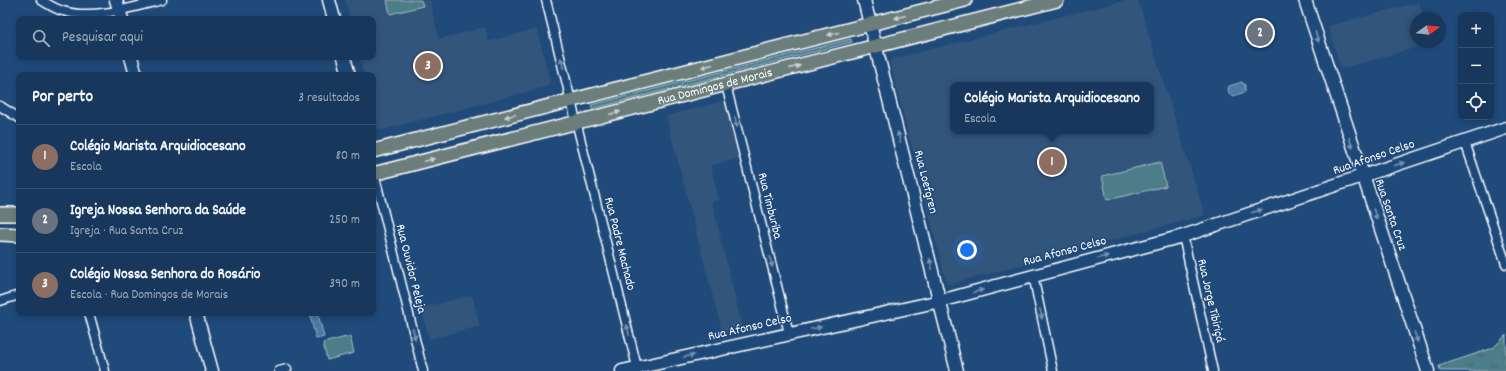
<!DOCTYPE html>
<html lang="pt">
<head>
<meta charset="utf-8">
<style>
	body { margin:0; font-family:Dekko,sans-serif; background:#203f62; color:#f1f3f6 }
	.controls { position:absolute; right:12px; top:12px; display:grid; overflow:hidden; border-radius:8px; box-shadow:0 2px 6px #0003 }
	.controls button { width:36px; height:36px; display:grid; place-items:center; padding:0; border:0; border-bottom:1px solid #365272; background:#17385c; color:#f1f3f6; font:20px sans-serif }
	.compass { position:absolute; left:1410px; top:12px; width:36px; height:36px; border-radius:50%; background:#17385c; box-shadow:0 2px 6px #0003; rotate:75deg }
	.you { position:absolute; left:967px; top:250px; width:14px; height:14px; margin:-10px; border:3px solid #fff; border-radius:50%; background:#1a73e8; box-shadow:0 0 0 6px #1a73e833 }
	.badge { display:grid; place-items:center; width:26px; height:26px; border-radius:50%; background:#e797bd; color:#fff; font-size:13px; font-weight:700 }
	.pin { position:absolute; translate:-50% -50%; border:2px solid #fff; box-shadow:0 1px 4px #0006 }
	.popup { position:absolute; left:950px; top:82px; width:204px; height:52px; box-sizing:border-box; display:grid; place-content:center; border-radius:8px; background:#17385c; filter:drop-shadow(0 1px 3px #0005); font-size:13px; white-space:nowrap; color:#9eacbb }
	.popup b { font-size:15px; color:#f1f3f6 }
	.popup::after { content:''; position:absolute; left:50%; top:100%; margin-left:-8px; border:8px solid transparent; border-top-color:#17385c }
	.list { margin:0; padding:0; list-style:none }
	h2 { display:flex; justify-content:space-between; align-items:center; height:52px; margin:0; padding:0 16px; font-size:17px }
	h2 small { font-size:13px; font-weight:400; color:#9eacbb }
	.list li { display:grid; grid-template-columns:26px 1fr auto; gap:12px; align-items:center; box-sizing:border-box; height:64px; padding:0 16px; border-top:1px solid #365272 }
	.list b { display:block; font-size:15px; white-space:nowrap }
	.list p { margin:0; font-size:13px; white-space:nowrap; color:#9eacbb }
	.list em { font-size:13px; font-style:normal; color:#9eacbb }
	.icon { flex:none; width:22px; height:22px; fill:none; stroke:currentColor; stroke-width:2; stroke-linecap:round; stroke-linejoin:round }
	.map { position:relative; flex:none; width:1506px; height:371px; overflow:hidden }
	.search { position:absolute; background:#17385c; box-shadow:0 2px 6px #0003; left:16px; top:16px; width:360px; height:44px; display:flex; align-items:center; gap:10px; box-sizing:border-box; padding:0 14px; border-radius:8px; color:#9eacbb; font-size:15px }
	.panel { position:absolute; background:#17385c; box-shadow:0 2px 6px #0003; left:16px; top:72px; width:360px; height:244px; border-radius:8px }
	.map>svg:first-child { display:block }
	.built { fill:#33557c; fill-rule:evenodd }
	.grass { fill:url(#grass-tufts); stroke:#a6bec4 }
	.garden { fill:#4d7d88; stroke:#a6bec4 }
	.water { fill:url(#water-waves); stroke:#94b0cb }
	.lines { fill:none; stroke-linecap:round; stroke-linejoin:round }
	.street-casing { stroke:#fff; stroke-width:11 }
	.secondary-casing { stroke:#fff; stroke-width:15 }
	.primary-casing { stroke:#fff; stroke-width:16 }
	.street { stroke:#1f4a7a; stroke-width:8 }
	.secondary { stroke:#1f4a7a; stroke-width:12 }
	.primary { stroke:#6c7e7c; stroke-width:13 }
	.oneway { fill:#ccd2d1 }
	.oneway2 { fill:#7992af }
	.labels { text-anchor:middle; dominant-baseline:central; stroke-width:3; stroke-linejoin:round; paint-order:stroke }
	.street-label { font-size:13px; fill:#fff; stroke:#1f4a7a }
</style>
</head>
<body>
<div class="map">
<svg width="1506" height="371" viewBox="0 0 1506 371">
	<defs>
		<pattern id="grass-tufts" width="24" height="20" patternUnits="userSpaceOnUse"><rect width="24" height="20" fill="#4d7d88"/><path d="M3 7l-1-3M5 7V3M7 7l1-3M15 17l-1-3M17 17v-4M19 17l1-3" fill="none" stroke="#4c646a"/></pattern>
		<pattern id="water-waves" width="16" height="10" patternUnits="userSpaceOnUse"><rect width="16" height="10" fill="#4c7ba9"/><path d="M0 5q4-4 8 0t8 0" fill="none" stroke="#4c647a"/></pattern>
	</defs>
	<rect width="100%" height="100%" fill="#1f4a7a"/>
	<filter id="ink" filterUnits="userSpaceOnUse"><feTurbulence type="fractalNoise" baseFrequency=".025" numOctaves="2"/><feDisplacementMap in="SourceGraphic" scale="8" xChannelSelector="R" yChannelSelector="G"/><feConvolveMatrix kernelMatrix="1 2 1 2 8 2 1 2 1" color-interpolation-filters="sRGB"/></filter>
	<g filter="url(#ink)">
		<g class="built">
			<polygon points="345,0 430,0 439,39 485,27 489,41 537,29 550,81 546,87 382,130 377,127 373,111 373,75 364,75 359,57 373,57 373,19 350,19"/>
			<path d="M1127 0H1138L1205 215 947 285 890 62 892 59ZM953 85H1151V131H953Z"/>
			<polygon points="1419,2 1424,18 1416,18 1416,42 1431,43 1341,69 1328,26"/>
			<polygon points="723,101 725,102 739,158 711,166 719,200 712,202 743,331 723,335 666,116"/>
			<polygon points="472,295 480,326 429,339 421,308"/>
		</g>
		<polygon class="grass" points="1506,335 1506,371 1440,371 1439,366 1493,348"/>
		<g class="garden">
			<polygon points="387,0 421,0 423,6 390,14"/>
			<polygon points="851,39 852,42 592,109 591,105"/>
			<polygon points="1160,162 1166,186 1107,200 1102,176"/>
			<polygon points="350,336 354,353 327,360 323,343"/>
		</g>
		<g class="water">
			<polygon points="1242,82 1245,85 1245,92 1233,96 1230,95 1228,90 1229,86"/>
			<polygon points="318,314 324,337 316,339 310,316"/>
		</g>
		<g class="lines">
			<defs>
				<g id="street">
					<path d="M41 0C48 4 55 9 63 11 92 20 134 7 162 0"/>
					<polyline points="546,0 638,371"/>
					<polyline points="726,85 789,333"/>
					<polyline points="0,106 19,118"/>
					<polyline points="1465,142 1506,264"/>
					<polyline points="374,173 423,371"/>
					<polyline points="1183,236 1213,371"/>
					<polyline points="1033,275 1053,371"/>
					<polyline points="0,301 19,295"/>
					<polyline points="89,313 105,371"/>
					<polyline points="279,371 287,369"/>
				</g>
				<g id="secondary">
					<polyline points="116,0 122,19"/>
					<polyline points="329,0 334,19"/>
					<polyline points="864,0 957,371"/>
					<polyline points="1305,0 1428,371"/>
					<polyline points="131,57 136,75"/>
					<polyline points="344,57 349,75"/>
					<polyline points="196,313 212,371"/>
					<polyline points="622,371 940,301 1183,236 1506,128"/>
				</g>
				<g id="primary">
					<polyline points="373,151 965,0"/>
					<path id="s1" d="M373 174 1057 0"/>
					<polyline points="0,214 19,214"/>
					<polyline points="0,234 19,235"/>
				</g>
			</defs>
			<use href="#street" class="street-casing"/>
			<use href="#secondary" class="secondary-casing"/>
			<use href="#primary" class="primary-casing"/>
			<use href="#street" class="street"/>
			<use href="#secondary" class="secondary"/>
			<use href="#primary" class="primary"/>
		</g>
		<defs><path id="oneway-solid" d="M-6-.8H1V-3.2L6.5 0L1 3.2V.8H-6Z"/></defs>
		<g class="oneway">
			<use href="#oneway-solid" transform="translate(900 17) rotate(165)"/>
			<use href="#oneway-solid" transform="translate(833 34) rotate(166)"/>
			<use href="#oneway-solid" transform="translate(707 66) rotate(166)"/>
			<use href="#oneway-solid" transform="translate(795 67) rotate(-15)"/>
			<use href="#oneway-solid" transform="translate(615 113) rotate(-15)"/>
			<use href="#oneway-solid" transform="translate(510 116) rotate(166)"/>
			<use href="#oneway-solid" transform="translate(429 160) rotate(-14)"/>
		</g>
		<g class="oneway2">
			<use href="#oneway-solid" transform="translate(1317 37) rotate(72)"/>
			<use href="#oneway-solid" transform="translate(562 63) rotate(-104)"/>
			<use href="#oneway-solid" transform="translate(736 122) rotate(76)"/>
			<use href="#oneway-solid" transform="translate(899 137) rotate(-104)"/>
			<use href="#oneway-solid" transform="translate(1351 143) rotate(72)"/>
			<use href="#oneway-solid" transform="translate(1399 164) rotate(-19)"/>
			<use href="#oneway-solid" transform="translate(1257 211) rotate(-18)"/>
			<use href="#oneway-solid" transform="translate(1375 214) rotate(71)"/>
			<use href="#oneway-solid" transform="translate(1103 257) rotate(-15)"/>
			<use href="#oneway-solid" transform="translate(771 262) rotate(76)"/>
			<use href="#oneway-solid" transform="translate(931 264) rotate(-104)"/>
			<use href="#oneway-solid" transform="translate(978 291) rotate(-16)"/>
			<use href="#oneway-solid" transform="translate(1041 314) rotate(78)"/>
			<use href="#oneway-solid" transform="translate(816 328) rotate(-12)"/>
			<use href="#oneway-solid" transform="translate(628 330) rotate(-104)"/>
			<use href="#oneway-solid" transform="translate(414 334) rotate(76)"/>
			<use href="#oneway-solid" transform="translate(1416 337) rotate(71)"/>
			<use href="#oneway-solid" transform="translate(689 356) rotate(-12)"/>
		</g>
	</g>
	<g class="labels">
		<g class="street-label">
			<text stroke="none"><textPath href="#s1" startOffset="353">Rua Domingos de Morais</textPath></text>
			<text transform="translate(1374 158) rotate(-19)">Rua Afonso Celso</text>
			<text transform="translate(925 182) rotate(76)">Rua Loefgren</text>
			<text transform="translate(769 206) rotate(76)">Rua Timburiba</text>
			<text transform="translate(1390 215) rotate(71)">Rua Santa Cruz</text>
			<text transform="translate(619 244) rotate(76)">Rua Padre Machado</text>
			<text transform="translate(1065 252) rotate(-15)">Rua Afonso Celso</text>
			<text transform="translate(410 269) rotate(76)">Rua Ouvidor Peleja</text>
			<text transform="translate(1210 301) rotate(77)">Rua Jorge Tibiriçá</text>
			<text transform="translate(750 328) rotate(-13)">Rua Afonso Celso</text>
		</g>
	</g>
</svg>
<div class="controls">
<button>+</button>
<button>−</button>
<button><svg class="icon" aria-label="locate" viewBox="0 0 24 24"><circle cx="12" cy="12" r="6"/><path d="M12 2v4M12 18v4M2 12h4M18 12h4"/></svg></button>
</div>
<svg class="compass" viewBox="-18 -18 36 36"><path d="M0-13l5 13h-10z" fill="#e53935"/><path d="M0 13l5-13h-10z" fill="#9eacbb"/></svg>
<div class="you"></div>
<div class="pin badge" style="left:1052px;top:162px;background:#8d6e63">1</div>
<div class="popup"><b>Colégio Marista Arquidiocesano</b>Escola</div>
<div class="pin badge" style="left:1260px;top:33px;background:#6b7280">2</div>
<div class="pin badge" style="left:428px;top:66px;background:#8d6e63">3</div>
<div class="search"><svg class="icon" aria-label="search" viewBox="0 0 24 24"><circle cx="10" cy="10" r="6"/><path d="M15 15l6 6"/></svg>Pesquisar aqui</div>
<section class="panel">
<h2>Por perto<small>3 resultados</small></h2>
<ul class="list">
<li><span class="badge" style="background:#8d6e63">1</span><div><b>Colégio Marista Arquidiocesano</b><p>Escola</p></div><em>80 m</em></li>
<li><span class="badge" style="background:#6b7280">2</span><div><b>Igreja Nossa Senhora da Saúde</b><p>Igreja · Rua Santa Cruz</p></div><em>250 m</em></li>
<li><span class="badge" style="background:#8d6e63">3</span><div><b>Colégio Nossa Senhora do Rosário</b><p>Escola · Rua Domingos de Morais</p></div><em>390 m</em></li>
</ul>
</section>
</div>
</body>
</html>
